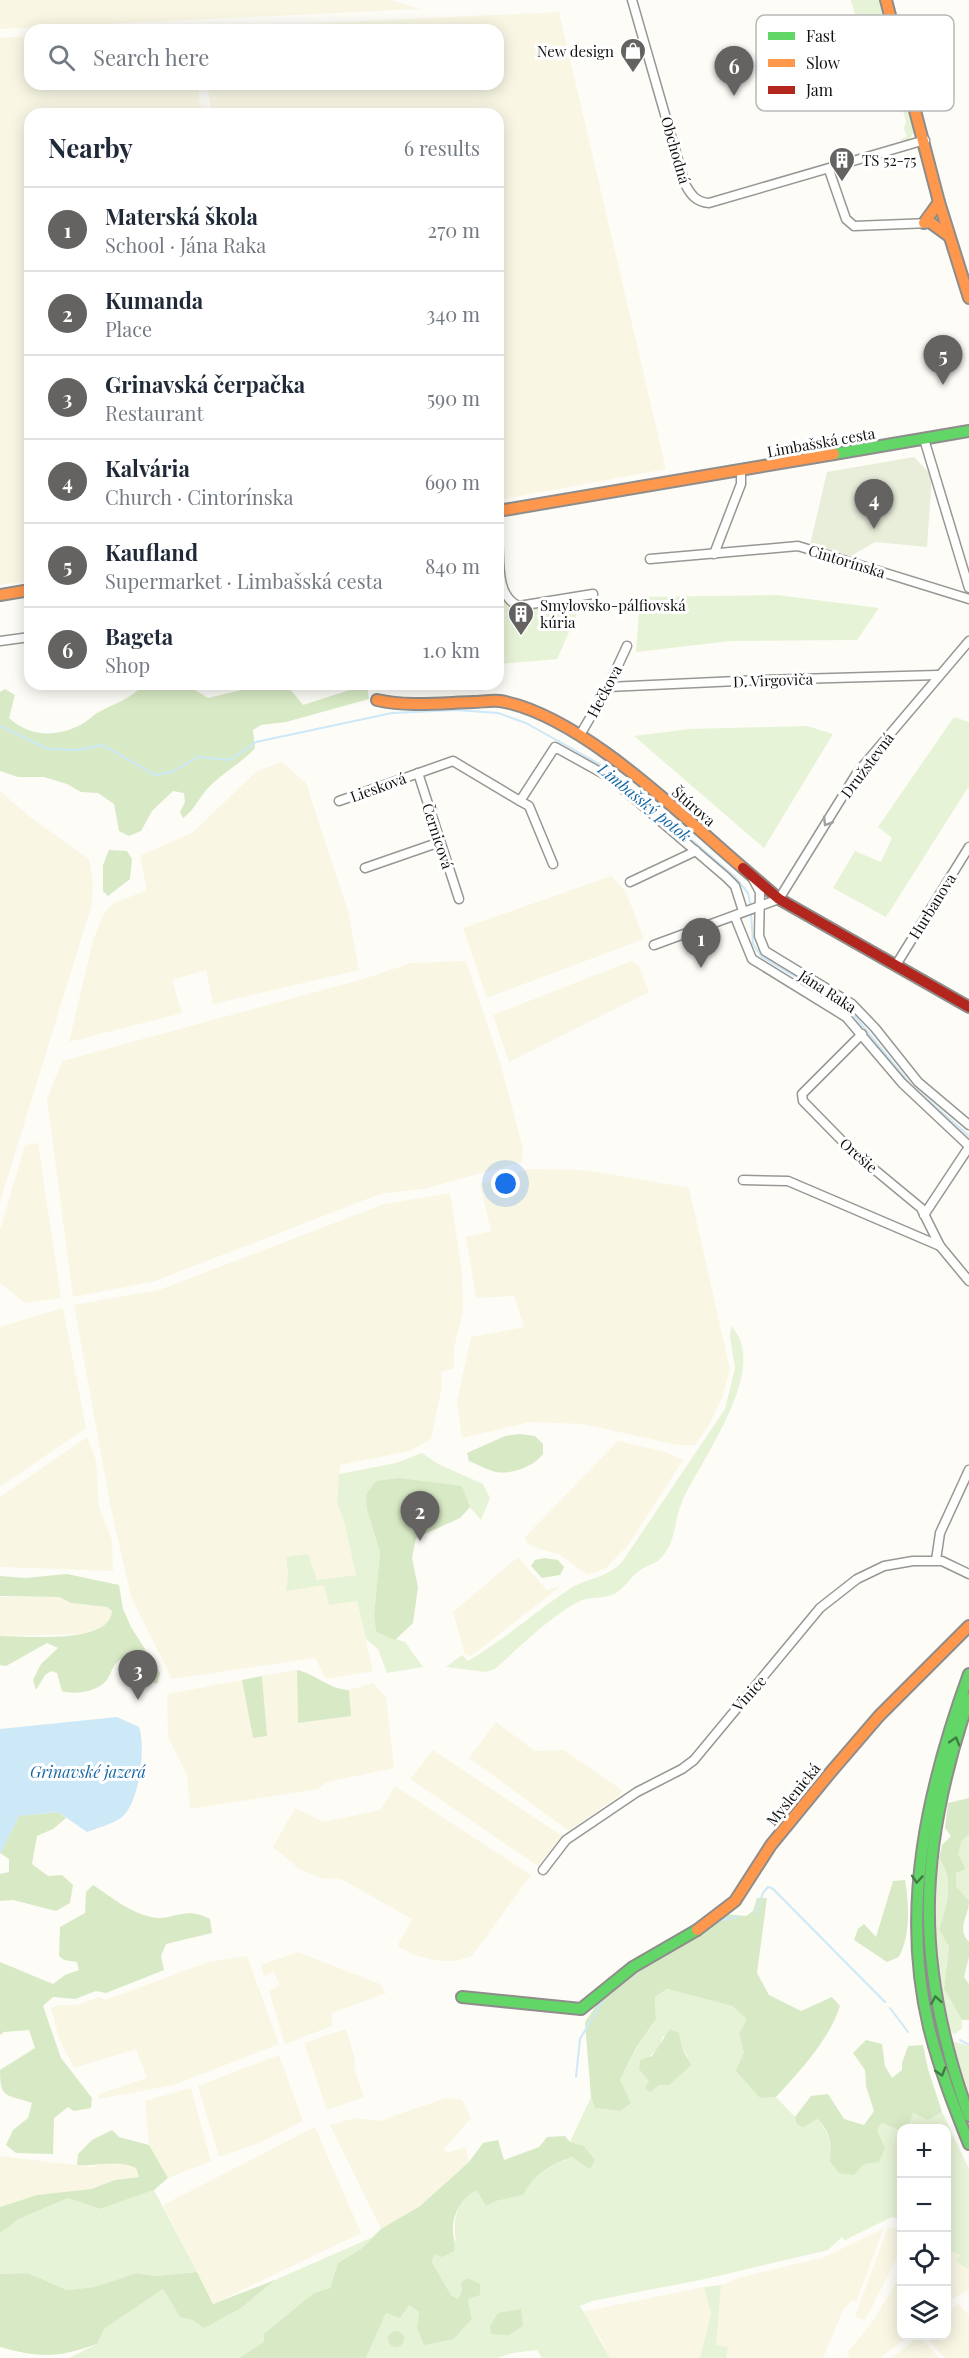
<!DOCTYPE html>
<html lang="en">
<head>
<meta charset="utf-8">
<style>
	body { margin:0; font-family:"Playfair Display",serif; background:#f6f6f7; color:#1f2937 }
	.controls { position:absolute; right:18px; bottom:18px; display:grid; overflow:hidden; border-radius:12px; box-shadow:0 3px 15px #0003 }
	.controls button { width:54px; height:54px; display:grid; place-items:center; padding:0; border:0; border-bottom:2px solid #e0e1e3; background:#fff; color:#1f2937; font:30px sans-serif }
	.you { position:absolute; left:506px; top:1184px; width:21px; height:21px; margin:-15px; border:4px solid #fff; border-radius:50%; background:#1a73e8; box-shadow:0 0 0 9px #1a73e833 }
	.badge { display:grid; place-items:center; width:39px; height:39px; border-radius:50%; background:#646362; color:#fff; font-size:20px; font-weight:700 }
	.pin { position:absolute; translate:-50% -50px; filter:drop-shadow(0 2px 3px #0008) }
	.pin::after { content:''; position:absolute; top:32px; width:21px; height:18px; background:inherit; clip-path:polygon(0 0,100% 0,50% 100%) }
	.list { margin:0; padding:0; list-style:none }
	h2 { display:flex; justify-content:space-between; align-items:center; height:78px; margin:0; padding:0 24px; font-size:26px }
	h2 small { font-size:20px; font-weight:400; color:#747a83 }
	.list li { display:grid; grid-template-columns:39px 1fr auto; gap:18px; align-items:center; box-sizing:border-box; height:84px; padding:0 24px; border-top:2px solid #e0e1e3 }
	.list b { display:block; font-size:22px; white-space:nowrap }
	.list p { margin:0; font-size:20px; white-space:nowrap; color:#747a83 }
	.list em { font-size:20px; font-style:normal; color:#747a83 }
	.icon { flex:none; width:33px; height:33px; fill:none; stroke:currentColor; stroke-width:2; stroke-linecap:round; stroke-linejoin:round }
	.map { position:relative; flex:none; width:969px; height:2358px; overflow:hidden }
	.search { position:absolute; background:#fff; box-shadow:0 3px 15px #0003; left:24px; top:24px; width:480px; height:66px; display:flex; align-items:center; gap:15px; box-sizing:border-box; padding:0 21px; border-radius:18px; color:#747a83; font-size:22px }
	.panel { position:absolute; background:#fff; box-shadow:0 3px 15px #0003; left:24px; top:108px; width:480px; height:582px; border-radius:18px }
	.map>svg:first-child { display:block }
	.farmland { fill:#f9f7e4 }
	.green { fill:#e7f3d7; fill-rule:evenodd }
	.forest { fill:#d8eac5 }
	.cemetery { fill:#e9eedb }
	.water { fill:#cde8f7 }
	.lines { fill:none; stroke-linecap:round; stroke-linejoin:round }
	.stream { stroke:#cde8f7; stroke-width:2 }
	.street-casing { stroke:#979795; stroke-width:11 }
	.fast-casing { stroke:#8e8d8b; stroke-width:14 }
	.slow-casing { stroke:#8e8d8b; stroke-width:14 }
	.jam-casing { stroke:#8e8d8b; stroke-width:14 }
	.street { stroke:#fffffe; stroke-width:8 }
	.fast { stroke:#63d668; stroke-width:10 }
	.slow { stroke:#ff974d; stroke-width:10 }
	.jam { stroke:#b3261e; stroke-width:10 }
	.oneway { stroke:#a0a09f }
	.oneway2 { stroke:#3e7d41 }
	.labels { text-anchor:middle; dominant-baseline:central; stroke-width:6; stroke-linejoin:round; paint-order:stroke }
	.poi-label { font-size:15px; fill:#111; stroke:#fff; text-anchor:start }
	.street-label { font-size:15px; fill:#111; stroke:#fff }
	.water-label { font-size:16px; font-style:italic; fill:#1768a6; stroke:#fff }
	.key { fill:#fff; stroke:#b8b8b8; stroke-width:1.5 }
	.key-label { font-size:16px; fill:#111 }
</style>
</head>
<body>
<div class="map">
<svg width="969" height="2358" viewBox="0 0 969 2358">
	<rect width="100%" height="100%" fill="#fdfcf7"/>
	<g class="farmland">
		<polygon points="0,0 391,0 420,9 0,29"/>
		<polygon points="559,12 666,469 498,500 498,114 212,114 207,84 498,84 498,30 198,29"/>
		<polygon points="30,36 30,84 197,84 202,114 30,114 30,581 0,585 0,38"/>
		<polygon points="282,762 306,783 348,911 359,970 213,1004 206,970 172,980 182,1013 69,1042 93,940 103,915 112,904 147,890 140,856 193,832 257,771"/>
		<polygon points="0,791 30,817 89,859 93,881 92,904 0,1202"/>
		<polygon points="611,876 626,892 644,939 487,998 463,928"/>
		<polygon points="466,961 500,1062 523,1148 522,1162 427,1188 380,1194 155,1281 73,1297 47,1099 62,1061 363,979 411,963"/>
		<polygon points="631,961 639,966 649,992 509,1062 493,1015"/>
		<polygon points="38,1143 61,1298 25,1303 0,1283 0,1230 25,1145"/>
		<polygon points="529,1169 585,1170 689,1188 730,1369 723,1395 710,1424 695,1445 677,1445 583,1424 530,1422 462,1438 457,1401 471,1337 524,1327 514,1296 476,1298 466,1237 491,1231 480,1184"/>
		<polygon points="450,1193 462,1272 463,1311 454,1348 454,1368 441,1372 442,1386 431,1439 410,1451 340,1465 337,1503 344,1521 356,1575 317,1580 308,1554 286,1557 288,1575 325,1585 357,1601 373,1671 326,1679 315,1658 172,1679 131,1597 110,1504 74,1305 159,1290 384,1204"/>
		<polygon points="63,1308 86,1428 0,1487 0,1327"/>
		<polygon points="87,1437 96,1460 99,1507 112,1540 113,1571 0,1567 0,1497"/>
		<polygon points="618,1441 666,1452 683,1460 629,1544 606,1568 588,1575 559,1554 539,1549 526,1542 525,1537"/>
		<polygon points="518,1557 547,1590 561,1586 471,1656 465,1655 453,1612"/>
		<polygon points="0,1597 59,1597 72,1603 107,1607 112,1611 112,1618 106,1626 87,1634 0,1636"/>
		<polygon points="297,1670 298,1723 350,1716 349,1690 373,1683 386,1697 394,1768 327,1782 318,1789 190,1809 187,1775 168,1737 167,1694 242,1680 253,1738 267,1736 262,1676"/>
		<polygon points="496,1722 535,1751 564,1750 622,1790 619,1796 569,1831 469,1758"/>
		<polygon points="433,1750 562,1836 538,1866 410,1779"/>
		<polygon points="395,1786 531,1875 472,1956 456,1961 440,1961 417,1956 397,1946 412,1919 341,1879 320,1878 299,1869 273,1847 295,1808 324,1822 380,1810"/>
		<polygon points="298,1952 380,1984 386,1993 332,2013 332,2026 285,2044 269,1991 280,1985 274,1972 264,1976 261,1965"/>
		<polygon points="247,1956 279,2044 174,2085 99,2099 99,2094 147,2078 136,2049 74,2068 59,2039 51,2008 58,2005 76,2005 99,1997 106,2000 208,1962"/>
		<polygon points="346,2029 355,2059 355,2070 364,2097 327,2110 304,2043"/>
		<polygon points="279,2055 303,2121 259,2143 219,2157 198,2086"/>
		<polygon points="191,2088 211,2161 168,2178 149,2145 145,2101"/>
		<polygon points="446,2098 462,2100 471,2118 444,2149 447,2153 465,2147 469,2162 420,2206 381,2229 330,2125 355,2118 379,2121"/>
		<polygon points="315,2127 361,2233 213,2304 163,2205"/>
		<polygon points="0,2156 92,2167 105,2163 125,2163 136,2168 139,2177 115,2180 91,2189 0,2207"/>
		<polygon points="888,2227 901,2229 901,2250 865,2320 855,2317"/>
		<polygon points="884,2228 856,2302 851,2301 843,2310 823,2358 726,2358 727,2347 715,2345 721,2285 738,2278 825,2257"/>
		<polygon points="946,2249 960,2255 957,2261 969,2270 969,2290 947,2301"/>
		<polygon points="901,2275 902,2336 908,2336 880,2358 850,2358 847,2353 871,2324"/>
		<polygon points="704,2287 711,2314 700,2358 610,2358 600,2338 582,2312"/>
		<polygon points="958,2304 969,2315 969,2358 945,2358 925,2336 946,2336 947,2313"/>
		<polygon points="919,2336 939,2358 891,2358 909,2345"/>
	</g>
	<g class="green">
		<polygon points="851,0 882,0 914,132 908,142 900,140 907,136 904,129 906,121 894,82 876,87"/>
		<polygon points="498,593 514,610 581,605 557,659 498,664"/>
		<polygon points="777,595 879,608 857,640 731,641 636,652 640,597"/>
		<polygon points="954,717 969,722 969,786 886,917 833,888 855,851 881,862 892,838 878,827"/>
		<polygon points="807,726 833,734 764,848 634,736 690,729"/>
		<path d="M731 1326C772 1368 699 1462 682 1502 673 1522 677 1543 659 1560 653 1565 645 1566 639 1571 630 1577 625 1588 616 1593 604 1600 589 1595 576 1603 546 1620 521 1646 495 1669L486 1672 446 1667 462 1655 468 1661C504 1640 534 1613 568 1590 587 1577 604 1580 622 1562L725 1409 735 1368 730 1337Z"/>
		<polygon points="422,1453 438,1464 483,1484 490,1498 481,1520 470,1507 461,1486 367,1510 380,1552 374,1616 376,1632 405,1642 423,1667 387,1673 378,1649 366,1639 357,1601 329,1605 324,1585 286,1591 288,1575 286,1557 308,1554 317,1580 356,1575 344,1521 337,1503 339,1474 396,1463"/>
		<polygon points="969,1834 969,1901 956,1886 956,1873 966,1869 957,1854 961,1842"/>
		<path d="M939 1859C955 1878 947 1907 939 1929L949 1947 944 1989 962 2020V2028L955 2034 951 2033C940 1984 926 1907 939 1859Z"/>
		<path d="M667 1989 732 2006 748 2019 739 2034 760 2098 776 2097 795 2117 796 2125 817 2119C829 2132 832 2143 830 2161L877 2130 882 2123 901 2131V2219L892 2217 845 2240 842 2237 828 2250 705 2279 592 2301 580 2306 610 2358H542L537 2350 512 2353 497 2358H366L386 2313 409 2305 419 2312 417 2327 454 2339 472 2319 468 2299 462 2291 458 2299 451 2295 432 2262 434 2254 456 2240C452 2223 457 2195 478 2191L486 2206 496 2201 522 2195C535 2174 550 2165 573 2157L590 2168 595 2160 584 2146 570 2142 591 2097 595 2108 620 2111V2080L636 2049 656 2019 655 1997ZM663 2036 682 2048 688 2057 649 2081 647 2075 648 2058 659 2047Z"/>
		<polygon points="952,2041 969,2046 969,2094"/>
		<polygon points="942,2112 969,2169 969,2270 956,2261 960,2255 947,2249 946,2128 904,2128 913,2113 928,2120"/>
		<polygon points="154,2190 197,2272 155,2276 137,2273 94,2287 67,2290 28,2273 0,2274 0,2233 19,2219 68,2198 100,2209"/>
		<polygon points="373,2237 361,2249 338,2263 330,2288 314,2293 264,2342 239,2358 69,2358 97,2344 104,2329 163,2289 180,2317 239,2309 275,2280"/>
		<polygon points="721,2285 716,2345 728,2347 726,2358 700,2358 711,2314 704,2287"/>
	</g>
	<g class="forest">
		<path d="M144 684H186L208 698 267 684H286L303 705 362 686H367L369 699 286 722 261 725 253 730 255 748C242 763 225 771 211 785 200 795 195 810 183 818L180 812 185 802 184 793 173 791 152 811 141 831 129 836 119 831 114 804 98 793 81 792 67 784 44 777H18L0 771V692L5 689 15 695 9 718C31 738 58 737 82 724 88 721 92 716 97 713 115 703 131 699 144 684Z"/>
		<polygon points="109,850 127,851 132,859 130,879 108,896 103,891 103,865"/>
		<path d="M520 1434 535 1436 543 1444V1454C534 1466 512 1475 496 1472 487 1470 477 1464 469 1461L467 1453 505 1436Z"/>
		<polygon points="399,1478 462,1486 470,1507 460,1518 416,1538 412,1558 418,1587 413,1623 395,1640 376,1632 374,1616 380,1552 367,1510 366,1495 376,1481"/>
		<polygon points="544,1558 558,1560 564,1567 560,1575 542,1578 531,1566 535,1560"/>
		<path d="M67 1574 119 1585 123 1609 131 1627 160 1673 157 1684 134 1674 133 1664 126 1656C110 1664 114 1672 105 1682 95 1692 74 1695 62 1691L57 1673 51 1671 45 1675 36 1690 33 1680 41 1664 58 1648 47 1643 6 1666 0 1665V1636C25 1636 110 1645 112 1611L107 1607 71 1603 59 1597 0 1596V1576L25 1578Z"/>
		<path d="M297 1670C316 1674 328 1689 349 1690L351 1716 298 1723Z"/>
		<polygon points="262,1676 267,1736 253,1738 242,1680"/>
		<path d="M969 1798V1834L961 1842 958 1854 966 1869 956 1873V1886L969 1901C969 1916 956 1928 969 1942V1957L964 1977 969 1984V2020H962L944 1989 949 1947 939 1929C947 1907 955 1878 939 1859L942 1845 951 1836 945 1828 948 1803Z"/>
		<polygon points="58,1812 66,1818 53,1829 37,1836 32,1864 48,1876 62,1875 73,1885 70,1903 56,1911 13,1900 0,1901 0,1874 9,1872 9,1859 0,1853 19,1816"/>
		<path d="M905 1880C909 1905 911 1934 899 1957L887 1962 854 1940 858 1929 864 1924 876 1937 893 1881Z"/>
		<path d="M93 1885C111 1897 129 1912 151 1917 173 1922 183 1905 210 1919L212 1933 166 1944 161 1956 164 1970 106 1993 96 1991 75 1999 53 1997 43 2006 61 2058 92 2098 91 2108 74 2111 68 2107 54 2118 53 2154 16 2153 6 2145 13 2130 28 2118 32 2103C7 2094 0 2100 0 2070L35 2048 29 2030 4 2032 0 2035V1962L53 1984 65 1975 79 1970 77 1962 64 1960 59 1956 60 1927 85 1913 86 1892Z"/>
		<path d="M757 1898H767L757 1973 769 1995 801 2011 832 1997 840 2006C829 2040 800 2071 776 2097L760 2098 736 2071 744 2052 739 2034 747 2019 732 2006 667 1989 655 1997 656 2019 636 2048 620 2080 631 2103 620 2111 595 2108 591 2097 585 2022 604 1994 724 1914 746 1916 753 1911Z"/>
		<polygon points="670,2029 679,2033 682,2048 691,2065 669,2085 659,2085 650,2092 645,2088 649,2081 639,2069 640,2060 652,2056"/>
		<path d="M866 2040 882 2044 885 2066 892 2078 902 2070V2063L908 2046 923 2045 928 2069 942 2112 928 2120 913 2113 910 2122 901 2131 882 2123 877 2130 885 2148 879 2162 864 2164 854 2175 839 2173 830 2161C832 2143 830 2131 817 2119L803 2127 796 2124 795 2117 811 2096 828 2094 844 2119 864 2125 874 2111 866 2086 865 2070 853 2053Z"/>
		<path d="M112 2130 119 2137 149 2145 168 2178 154 2190 100 2209 68 2198 19 2219 0 2233V2207L37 2195 91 2189 115 2180 139 2177 136 2168C116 2159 98 2167 77 2165L78 2154 92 2140Z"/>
		<path d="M565 2136 570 2142 584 2146 595 2160 590 2169 572 2157C550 2165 534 2174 523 2195L496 2201 486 2206 477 2191C464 2194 454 2212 453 2226 452 2235 456 2242 454 2251L442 2257 434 2254 432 2262 451 2295 458 2299 462 2291 461 2283 467 2278 480 2284V2295L468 2299 472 2319 454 2339 424 2345 417 2327 419 2312 409 2305 400 2318 386 2313 366 2358H239L264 2342V2334L314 2293 330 2288 338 2263 361 2249 381 2229 420 2206 469 2162 483 2143 498 2140 504 2160 539 2147 547 2137Z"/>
		<path d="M197 2272 213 2304 275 2280 241 2308 204 2328 193 2320 180 2317 163 2289 104 2329 97 2344C58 2358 40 2358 0 2347V2274L28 2273 67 2290 94 2287 137 2273 155 2276Z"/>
		<polygon points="521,2309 523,2326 509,2335 491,2334 490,2326 498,2313"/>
		<circle cx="396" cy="2339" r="8"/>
	</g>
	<polygon class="cemetery" points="914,457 932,476 927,547 875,542 851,556 810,545 827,472"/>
	<path class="water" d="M117 1717 139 1727C146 1747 140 1802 122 1817 113 1824 97 1828 87 1832L58 1812 19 1816 0 1854V1729Z"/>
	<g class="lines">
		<g class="stream">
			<polyline points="0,726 48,749 78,750 103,745 155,775 172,772 198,757 230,760 256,742 392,713 456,710 498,713 526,723 610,770 735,877 748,893 751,907"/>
			<polyline points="751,912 753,944 762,957 822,992 852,1013 911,1085 969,1136"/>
			<polyline points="756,1913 763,1893 768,1887 772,1888 885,2002"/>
			<polyline points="703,1931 721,1920 737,1917"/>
			<polyline points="890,2008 908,2032"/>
			<polyline points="960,2040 969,2045"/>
			<polyline points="576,2077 580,2039 603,2000"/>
		</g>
		<defs>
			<g id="street">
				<path d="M632 0 685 184C691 195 696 202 709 203L925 140"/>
				<polyline points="829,170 846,219 854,226 930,223"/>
				<polyline points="924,439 969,588"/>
				<path d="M498 536C500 558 495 597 519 606L593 594"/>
				<polyline points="714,554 741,484 741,471"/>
				<polyline points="650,559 798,546 969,599"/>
				<polyline points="0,641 30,637"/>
				<polyline points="608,687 759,680 938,675"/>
				<polyline points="580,735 608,687 627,646"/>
				<polyline points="418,773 459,899"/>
				<polyline points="339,801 453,761 520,801"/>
				<polyline points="553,864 529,806 520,801 555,747 609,777 726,877 735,886 743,911"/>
				<polyline points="365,868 440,842"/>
				<polyline points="753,879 760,892 759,936 765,951 852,1004 875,1028 918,1082 969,1125"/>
				<polyline points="630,882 696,851"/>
				<polyline points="735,917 752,959 846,1017 902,1083 969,1146"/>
				<polyline points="654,945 779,899 857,773 969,641"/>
				<polyline points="896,965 969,847"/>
				<polyline points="862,1034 802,1094 803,1101 852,1151 921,1208 940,1246 969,1281"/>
				<polyline points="743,1180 788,1181 940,1246"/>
				<polyline points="924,1215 969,1147"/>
				<polyline points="936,1560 940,1533 969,1470"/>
				<polyline points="543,1870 566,1840 637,1792 682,1769 694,1760 820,1608 857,1579 884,1566 913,1561 942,1561 969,1574"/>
			</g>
			<g id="fast">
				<polyline points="834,454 969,431"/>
				<path d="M969 1674C928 1787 900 1907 929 2027 939 2068 954 2106 969 2144"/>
				<path d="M969 1699C917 1851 914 1965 969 2116"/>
				<polyline points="462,1997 581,2009 633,1967 697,1930"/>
			</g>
			<g id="slow">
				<polyline points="886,0 939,202 969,298"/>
				<polyline points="924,223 939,202"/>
				<polyline points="931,223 949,236"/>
				<polyline points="498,511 834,454"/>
				<polyline points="0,595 30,590"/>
				<path d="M377 700C408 707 441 703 473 702 481 702 491 700 500 701 581 715 681 815 743 868"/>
				<polyline points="697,1930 735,1901 771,1845 830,1773 879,1716 969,1626"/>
			</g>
			<polyline id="jam" points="743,868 779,899 969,1007"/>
		</defs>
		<use href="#street" class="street-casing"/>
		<use href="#fast" class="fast-casing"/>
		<use href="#slow" class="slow-casing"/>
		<use href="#jam" class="jam-casing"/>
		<use href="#street" class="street"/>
		<use href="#fast" class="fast"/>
		<use href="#slow" class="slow"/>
		<use href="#jam" class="jam"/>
	</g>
	<defs><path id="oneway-chevron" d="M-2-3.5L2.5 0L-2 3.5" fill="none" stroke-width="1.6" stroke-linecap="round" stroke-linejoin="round" transform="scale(1.5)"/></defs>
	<use class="oneway" href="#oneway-chevron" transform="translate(827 822) rotate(121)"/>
	<g class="oneway2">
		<use href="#oneway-chevron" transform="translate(955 1741) rotate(-73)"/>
		<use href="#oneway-chevron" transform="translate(917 1879) rotate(94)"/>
		<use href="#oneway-chevron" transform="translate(936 2000) rotate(-100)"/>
		<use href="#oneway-chevron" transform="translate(941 2072) rotate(73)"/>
	</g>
	<defs>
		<symbol id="shop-pin" viewBox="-11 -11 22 30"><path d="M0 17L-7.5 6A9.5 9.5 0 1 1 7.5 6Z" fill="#646362" stroke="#fff"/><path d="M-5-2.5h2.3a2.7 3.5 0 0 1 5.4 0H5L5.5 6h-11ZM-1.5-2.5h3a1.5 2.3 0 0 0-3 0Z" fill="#fff"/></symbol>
		<symbol id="building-pin" viewBox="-11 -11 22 30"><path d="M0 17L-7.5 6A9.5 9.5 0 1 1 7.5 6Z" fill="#646362" stroke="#fff"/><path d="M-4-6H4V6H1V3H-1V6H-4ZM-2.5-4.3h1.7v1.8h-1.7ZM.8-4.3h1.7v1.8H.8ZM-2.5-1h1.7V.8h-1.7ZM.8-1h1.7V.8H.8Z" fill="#fff"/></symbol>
	</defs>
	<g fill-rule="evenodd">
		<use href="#shop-pin" x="618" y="36" width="30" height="40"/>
		<use href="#building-pin" x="827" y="145" width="30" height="40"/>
		<use href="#building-pin" x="506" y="599" width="30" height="40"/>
	</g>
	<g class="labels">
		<g class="poi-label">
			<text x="614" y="51" text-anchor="end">New design</text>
			<text x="862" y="160">TS 52-75</text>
			<text x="540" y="605">Smylovsko-pálfiovská<tspan x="540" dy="17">kúria</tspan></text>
		</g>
		<g class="street-label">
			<text transform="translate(676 150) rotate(74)">Obchodná</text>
			<text transform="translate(821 442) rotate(-10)">Limbašská cesta</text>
			<text transform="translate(847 561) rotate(17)">Cintorínska</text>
			<text transform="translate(773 680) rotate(-2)">D. Virgoviča</text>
			<text transform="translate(604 691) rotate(-62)">Hečkova</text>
			<text transform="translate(867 765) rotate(-53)">Družstevná</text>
			<text transform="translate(378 787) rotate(-20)">Liesková</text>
			<text transform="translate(694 806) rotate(41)">Štúrova</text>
			<text transform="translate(438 836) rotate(72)">Černicová</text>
			<text transform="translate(932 906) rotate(-58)">Hurbanova</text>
			<text transform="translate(828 991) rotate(33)">Jána Raka</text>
			<text transform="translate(859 1155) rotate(41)">Orešie</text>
			<text transform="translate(749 1693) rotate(-48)">Vinice</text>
			<text transform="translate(793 1794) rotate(-51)">Myslenická</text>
		</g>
		<g class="water-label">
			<text transform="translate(645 802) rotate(39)">Limbašský potok</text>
			<text x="88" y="1771">Grinavské jazerá</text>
		</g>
	</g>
	<rect x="756" y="15" width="198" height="96" rx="9" class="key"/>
	<rect x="768" y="32" width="27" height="8" fill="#63d668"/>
	<rect x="768" y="59" width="27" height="8" fill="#ff974d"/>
	<rect x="768" y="86" width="27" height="8" fill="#b3261e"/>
	<g class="key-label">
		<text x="806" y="42">Fast</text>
		<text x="806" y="69">Slow</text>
		<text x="806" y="96">Jam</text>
	</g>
</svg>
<div class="controls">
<button>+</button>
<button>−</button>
<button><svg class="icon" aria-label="locate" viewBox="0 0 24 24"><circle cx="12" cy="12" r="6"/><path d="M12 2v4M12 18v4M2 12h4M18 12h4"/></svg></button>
<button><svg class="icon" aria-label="layers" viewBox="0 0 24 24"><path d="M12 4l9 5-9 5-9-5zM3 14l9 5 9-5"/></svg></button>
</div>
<div class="you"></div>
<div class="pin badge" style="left:701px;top:968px">1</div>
<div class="pin badge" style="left:420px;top:1541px">2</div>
<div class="pin badge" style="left:138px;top:1700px">3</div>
<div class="pin badge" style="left:874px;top:529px">4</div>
<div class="pin badge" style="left:943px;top:385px">5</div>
<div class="pin badge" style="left:734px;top:96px">6</div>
<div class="search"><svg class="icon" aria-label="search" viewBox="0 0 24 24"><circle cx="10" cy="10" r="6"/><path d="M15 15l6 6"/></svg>Search here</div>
<section class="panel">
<h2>Nearby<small>6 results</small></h2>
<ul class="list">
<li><span class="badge">1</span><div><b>Materská škola</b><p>School · Jána Raka</p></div><em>270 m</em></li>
<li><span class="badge">2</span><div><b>Kumanda</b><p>Place</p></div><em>340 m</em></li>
<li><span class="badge">3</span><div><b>Grinavská čerpačka</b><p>Restaurant</p></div><em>590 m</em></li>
<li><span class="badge">4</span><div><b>Kalvária</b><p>Church · Cintorínska</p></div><em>690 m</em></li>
<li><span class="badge">5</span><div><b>Kaufland</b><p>Supermarket · Limbašská cesta</p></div><em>840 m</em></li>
<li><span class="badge">6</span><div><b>Bageta</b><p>Shop</p></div><em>1.0 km</em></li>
</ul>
</section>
</div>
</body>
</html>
